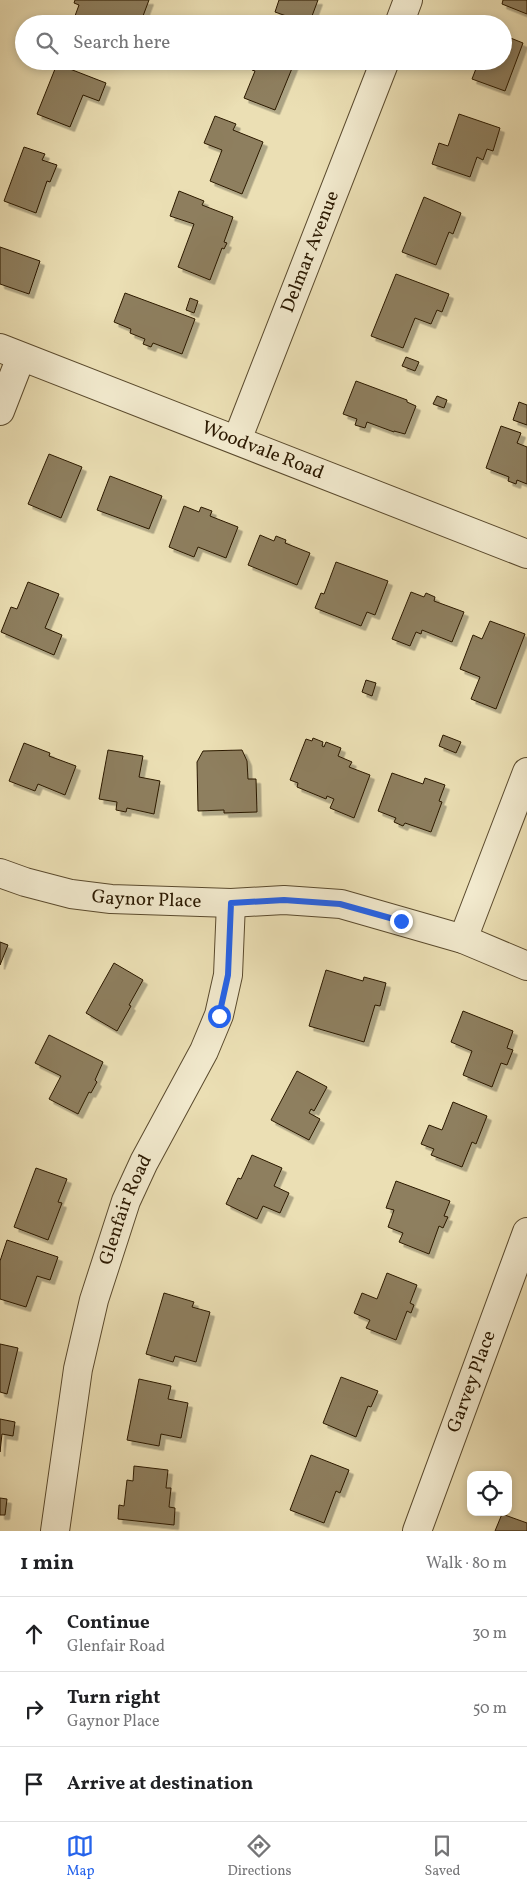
<!DOCTYPE html>
<html lang="en">
<head>
<meta charset="utf-8">
<style>
	body { margin:0; font-family:Vollkorn,serif; background:#f2f2f2; color:#202124 }
	.controls { position:absolute; right:15px; bottom:15px; display:grid; overflow:hidden; border-radius:10px; box-shadow:0 2px 8px #0003 }
	.controls button { width:45px; height:45px; display:grid; place-items:center; padding:0; border:0; border-bottom:1px solid #e0e0e0; background:#fff; color:#202124; font:25px sans-serif }
	.stop { position:absolute; width:15px; height:15px; margin:-11px; border:4px solid #2563eb; border-radius:50%; background:#fff }
	.stop.end { background:#2563eb; border-color:#fff; box-shadow:0 1px 5px #0008 }
	.list { margin:0; padding:0; list-style:none }
	h2 { display:flex; justify-content:space-between; align-items:center; height:65px; margin:0; padding:0 20px; font-size:21px }
	h2 small { font-size:16px; font-weight:400; color:#757577 }
	.list li { display:grid; grid-template-columns:32px 1fr auto; gap:15px; align-items:center; box-sizing:border-box; height:75px; padding:0 20px; border-top:1px solid #e0e0e0 }
	.list b { display:block; font-size:19px; white-space:nowrap }
	.list p { margin:0; font-size:16px; white-space:nowrap; color:#757577 }
	.list em { font-size:16px; font-style:normal; color:#757577 }
	.icon { flex:none; width:28px; height:28px; fill:none; stroke:currentColor; stroke-width:2; stroke-linecap:round; stroke-linejoin:round }
	.map { position:relative; flex:none; width:527px; height:1531px; overflow:hidden }
	.search { position:absolute; background:#fff; box-shadow:0 2px 8px #0003; left:15px; right:15px; top:15px; height:55px; display:flex; align-items:center; gap:12px; box-sizing:border-box; padding:0 18px; border-radius:28px; color:#757577; font-size:19px }
	.sheet { height:290px; background:#fff }
	nav { display:flex; justify-content:space-around; align-items:center; box-sizing:border-box; height:70px; border-top:1px solid #e0e0e0; background:#fff; font-size:14px; color:#757577 }
	nav a { display:grid; justify-items:center; gap:2px }
	nav .on { color:#2563eb }
	.map>svg:first-child { display:block }
	.building { fill:#8e7f5e; stroke:#2a1800; filter:url(#shadow) }
	.lines { fill:none; stroke-linecap:round; stroke-linejoin:round }
	.minor-casing { stroke:#5a4a2d; stroke-width:30 }
	.minor { stroke:#f2eace; stroke-width:28 }
	.route { stroke:#2563eb; stroke-width:6 }
	.labels { text-anchor:middle; dominant-baseline:central; stroke-width:5; stroke-linejoin:round; paint-order:stroke }
	.street-label { font-size:19px; fill:#2a1800; stroke:#f2eace }
</style>
</head>
<body>
<div class="map">
<svg width="527" height="1531" viewBox="0 0 527 1531">
	<defs>
		<filter id="shadow"><feDropShadow dx="4.5" dy="4.5" stdDeviation="0" flood-color="#0004"/></filter>
	</defs>
	<rect width="100%" height="100%" fill="#ebdfb4"/>
	<filter id="stains"><feTurbulence type="fractalNoise" baseFrequency=".004" numOctaves="4"/><feColorMatrix values="0 0 0 0 .2 0 0 0 0 .09 0 0 0 0 .02 0 0 0 .5 -.17"/></filter>
	<radialGradient id="worn" r=".72"><stop offset=".6" stop-color="#630" stop-opacity="0"/><stop offset="1" stop-color="#630" stop-opacity=".3"/></radialGradient>
	<g class="building">
		<polygon points="75,0 149,0 140,24 72,24 79,5 74,3"/>
		<polygon points="279,0 318,0 309,24 275,12"/>
		<polygon points="503,0 527,0 527,14 502,4"/>
		<polygon points="503,35 523,43 505,91 472,79 479,61 503,61"/>
		<polygon points="255,61 295,61 275,110 244,98 255,71 252,70"/>
		<polygon points="57,64 106,83 99,101 83,95 70,127 37,114"/>
		<polygon points="459,114 500,128 493,151 487,149 483,160 477,157 470,177 432,164 439,143 448,146"/>
		<polygon points="215,116 236,124 233,130 263,142 242,194 210,181 222,150 204,143"/>
		<polygon points="24,147 45,154 42,160 57,165 50,182 47,181 36,213 4,201"/>
		<polygon points="179,191 204,201 202,205 233,217 224,242 227,243 224,249 222,248 210,280 178,267 194,224 170,216"/>
		<polygon points="424,197 461,213 453,234 449,232 436,265 402,252"/>
		<polygon points="0,247 40,261 29,294 0,284"/>
		<polygon points="396,274 449,294 442,312 437,310 431,324 415,318 403,348 371,336"/>
		<polygon points="125,293 195,319 182,354 153,343 151,347 143,344 145,339 130,333 131,329 114,322"/>
		<polygon points="190,298 198,301 194,313 186,310"/>
		<polygon points="406,357 419,362 415,371 402,366"/>
		<polygon points="356,381 407,400 407,402 416,406 405,434 394,431 394,432 367,422 365,428 355,425 357,419 343,414"/>
		<polygon points="437,396 447,400 444,408 433,404"/>
		<polygon points="519,402 527,405 527,425 513,420"/>
		<polygon points="501,426 521,433 517,443 527,447 527,484 517,480 516,484 508,481 509,477 486,468"/>
		<polygon points="49,454 82,467 61,518 28,504"/>
		<polygon points="110,476 162,496 149,529 97,510"/>
		<polygon points="184,506 199,512 201,507 212,511 210,516 238,527 226,558 198,547 194,557 169,547"/>
		<polygon points="260,535 274,541 276,536 286,540 285,543 310,553 297,585 248,565"/>
		<polygon points="336,562 388,581 375,615 367,612 361,626 315,608 321,593 324,594"/>
		<polygon points="28,582 59,594 45,628 62,635 54,655 1,632 11,607 17,609"/>
		<polygon points="411,592 424,597 426,593 435,597 434,601 464,612 452,642 422,630 421,634 416,632 410,646 392,639"/>
		<polygon points="490,621 525,634 496,709 471,699 480,677 460,669 473,635 482,639"/>
		<polygon points="366,680 376,683 372,696 362,692"/>
		<polygon points="443,735 461,742 456,753 439,746"/>
		<polygon points="313,738 323,742 322,746 324,747 326,742 341,748 338,756 352,762 349,767 370,775 354,818 330,808 334,799 327,796 326,799 297,787 298,783 290,780 306,739 312,741"/>
		<polygon points="24,743 50,753 49,756 76,766 65,795 38,784 35,791 9,781"/>
		<polygon points="108,750 143,756 139,777 160,781 154,814 127,808 126,812 116,810 117,802 99,799"/>
		<polygon points="242,750 247,761 248,779 256,779 257,812 224,813 224,810 198,811 197,762 203,751"/>
		<polygon points="392,773 423,784 425,778 445,785 439,801 442,802 431,832 405,823 403,826 394,822 396,818 378,811"/>
		<polygon points="0,942 8,945 0,965"/>
		<polygon points="114,963 143,980 129,1005 131,1006 117,1031 86,1013"/>
		<polygon points="326,970 363,981 364,977 386,983 380,1006 375,1005 364,1042 309,1026"/>
		<polygon points="463,1011 513,1031 507,1048 513,1050 507,1065 501,1063 492,1087 463,1075 472,1051 451,1042"/>
		<polygon points="49,1035 103,1062 95,1080 97,1082 91,1093 89,1092 78,1114 49,1099 61,1076 35,1063"/>
		<polygon points="297,1071 327,1087 314,1111 311,1109 309,1113 320,1119 309,1140 271,1120"/>
		<polygon points="453,1102 487,1116 476,1144 472,1142 462,1167 431,1155 434,1149 421,1144 429,1125 442,1130"/>
		<polygon points="252,1155 282,1168 274,1186 289,1193 280,1213 263,1206 257,1219 226,1204 238,1178 241,1179"/>
		<polygon points="36,1168 67,1179 58,1202 62,1203 48,1240 14,1227"/>
		<polygon points="396,1181 450,1201 444,1216 448,1217 443,1228 439,1226 429,1254 399,1242 403,1233 388,1227 394,1210 386,1208"/>
		<polygon points="7,1240 58,1257 50,1280 37,1276 26,1307 0,1299 0,1261"/>
		<polygon points="387,1273 417,1285 410,1303 414,1305 411,1313 407,1311 396,1340 366,1328 370,1320 354,1313 362,1293 377,1299"/>
		<polygon points="164,1293 194,1302 192,1307 210,1312 196,1362 175,1356 173,1362 146,1354"/>
		<polygon points="0,1344 18,1348 7,1394 0,1392"/>
		<polygon points="341,1377 378,1391 371,1407 368,1406 356,1437 323,1423"/>
		<polygon points="139,1379 171,1386 168,1399 188,1403 181,1438 161,1434 159,1446 127,1440"/>
		<polygon points="0,1419 15,1422 13,1436 2,1434 0,1452"/>
		<polygon points="311,1455 349,1470 340,1493 336,1491 324,1523 290,1510"/>
		<polygon points="134,1466 168,1470 166,1488 171,1488 169,1507 175,1508 174,1525 118,1519 119,1505 124,1506 127,1480 133,1481"/>
		<polygon points="0,1498 7,1499 5,1515 0,1515"/>
		<polygon points="502,1514 527,1523 527,1531 495,1531"/>
	</g>
	<g class="lines">
		<defs>
			<g id="minor">
				<polyline points="399,24 408,0"/>
				<path id="s1" d="M0 348 527 554"/>
				<polyline points="0,411 21,357"/>
				<path id="s2" d="M237 440 385 61"/>
				<path id="s3" d="M0 873 25 882 71 894 111 899 231 903 284 900 341 904 463 939 527 966"/>
				<polyline points="463,939 527,772"/>
				<path id="s4" d="M55 1531 78 1369 94 1300 126 1201 144 1162 204 1051 219 1015 228 975 231 903"/>
				<path id="s5" d="M417 1531 527 1232"/>
			</g>
		</defs>
		<use href="#minor" class="minor-casing"/>
		<use href="#minor" class="minor"/>
	</g>
	<g class="lines">
		<polyline class="route" points="219,1016 228,975 231,903 284,900 340,904 401,921"/>
	</g>
	<g class="labels">
		<g class="street-label">
			<text stroke="none"><textPath href="#s2" startOffset="202">Delmar Avenue</textPath></text>
			<text stroke="none"><textPath href="#s1" startOffset="282">Woodvale Road</textPath></text>
			<text stroke="none"><textPath href="#s3" startOffset="150">Gaynor Place</textPath></text>
			<text stroke="none"><textPath href="#s4" startOffset="330">Glenfair Road</textPath></text>
			<text stroke="none"><textPath href="#s5" startOffset="159">Garvey Place</textPath></text>
		</g>
	</g>
	<rect width="100%" height="100%" filter="url(#stains)"/>
	<rect width="100%" height="100%" fill="url(#worn)"/>
</svg>
<div class="controls">
<button><svg class="icon" aria-label="locate" viewBox="0 0 24 24"><circle cx="12" cy="12" r="6"/><path d="M12 2v4M12 18v4M2 12h4M18 12h4"/></svg></button>
</div>
<div class="stop" style="left:219px;top:1016px"></div>
<div class="stop end" style="left:401px;top:921px"></div>
<div class="search"><svg class="icon" aria-label="search" viewBox="0 0 24 24"><circle cx="10" cy="10" r="6"/><path d="M15 15l6 6"/></svg>Search here</div>
</div>
<section class="sheet">
<h2>1 min<small>Walk · 80 m</small></h2>
<ul class="list">
<li><svg class="icon" aria-label="ahead" viewBox="0 0 24 24"><path d="M12 20V5M6 11l6-6 6 6"/></svg><div><b>Continue</b><p>Glenfair Road</p></div><em>30 m</em></li>
<li><svg class="icon" aria-label="right" viewBox="0 0 24 24"><path d="M7 20v-9h11M14 6l5 5-5 5"/></svg><div><b>Turn right</b><p>Gaynor Place</p></div><em>50 m</em></li>
<li><svg class="icon" aria-label="arrive" viewBox="0 0 24 24"><path d="M6 21V4h12l-3 4 3 4H6"/></svg><div><b>Arrive at destination</b></div></li>
</ul>
</section>
<nav>
<a class="on"><svg class="icon" aria-label="map" viewBox="0 0 24 24"><path d="M3 6l6-2 6 2 6-2v14l-6 2-6-2-6 2zM9 4v14M15 6v14"/></svg>Map</a>
<a><svg class="icon" aria-label="directions" viewBox="0 0 24 24"><path d="M12 3l9 9-9 9-9-9zM9 14v-3h6M13 9l2 2-2 2"/></svg>Directions</a>
<a><svg class="icon" aria-label="saved" viewBox="0 0 24 24"><path d="M7 4h10v16l-5-4-5 4z"/></svg>Saved</a>
</nav>
</body>
</html>
